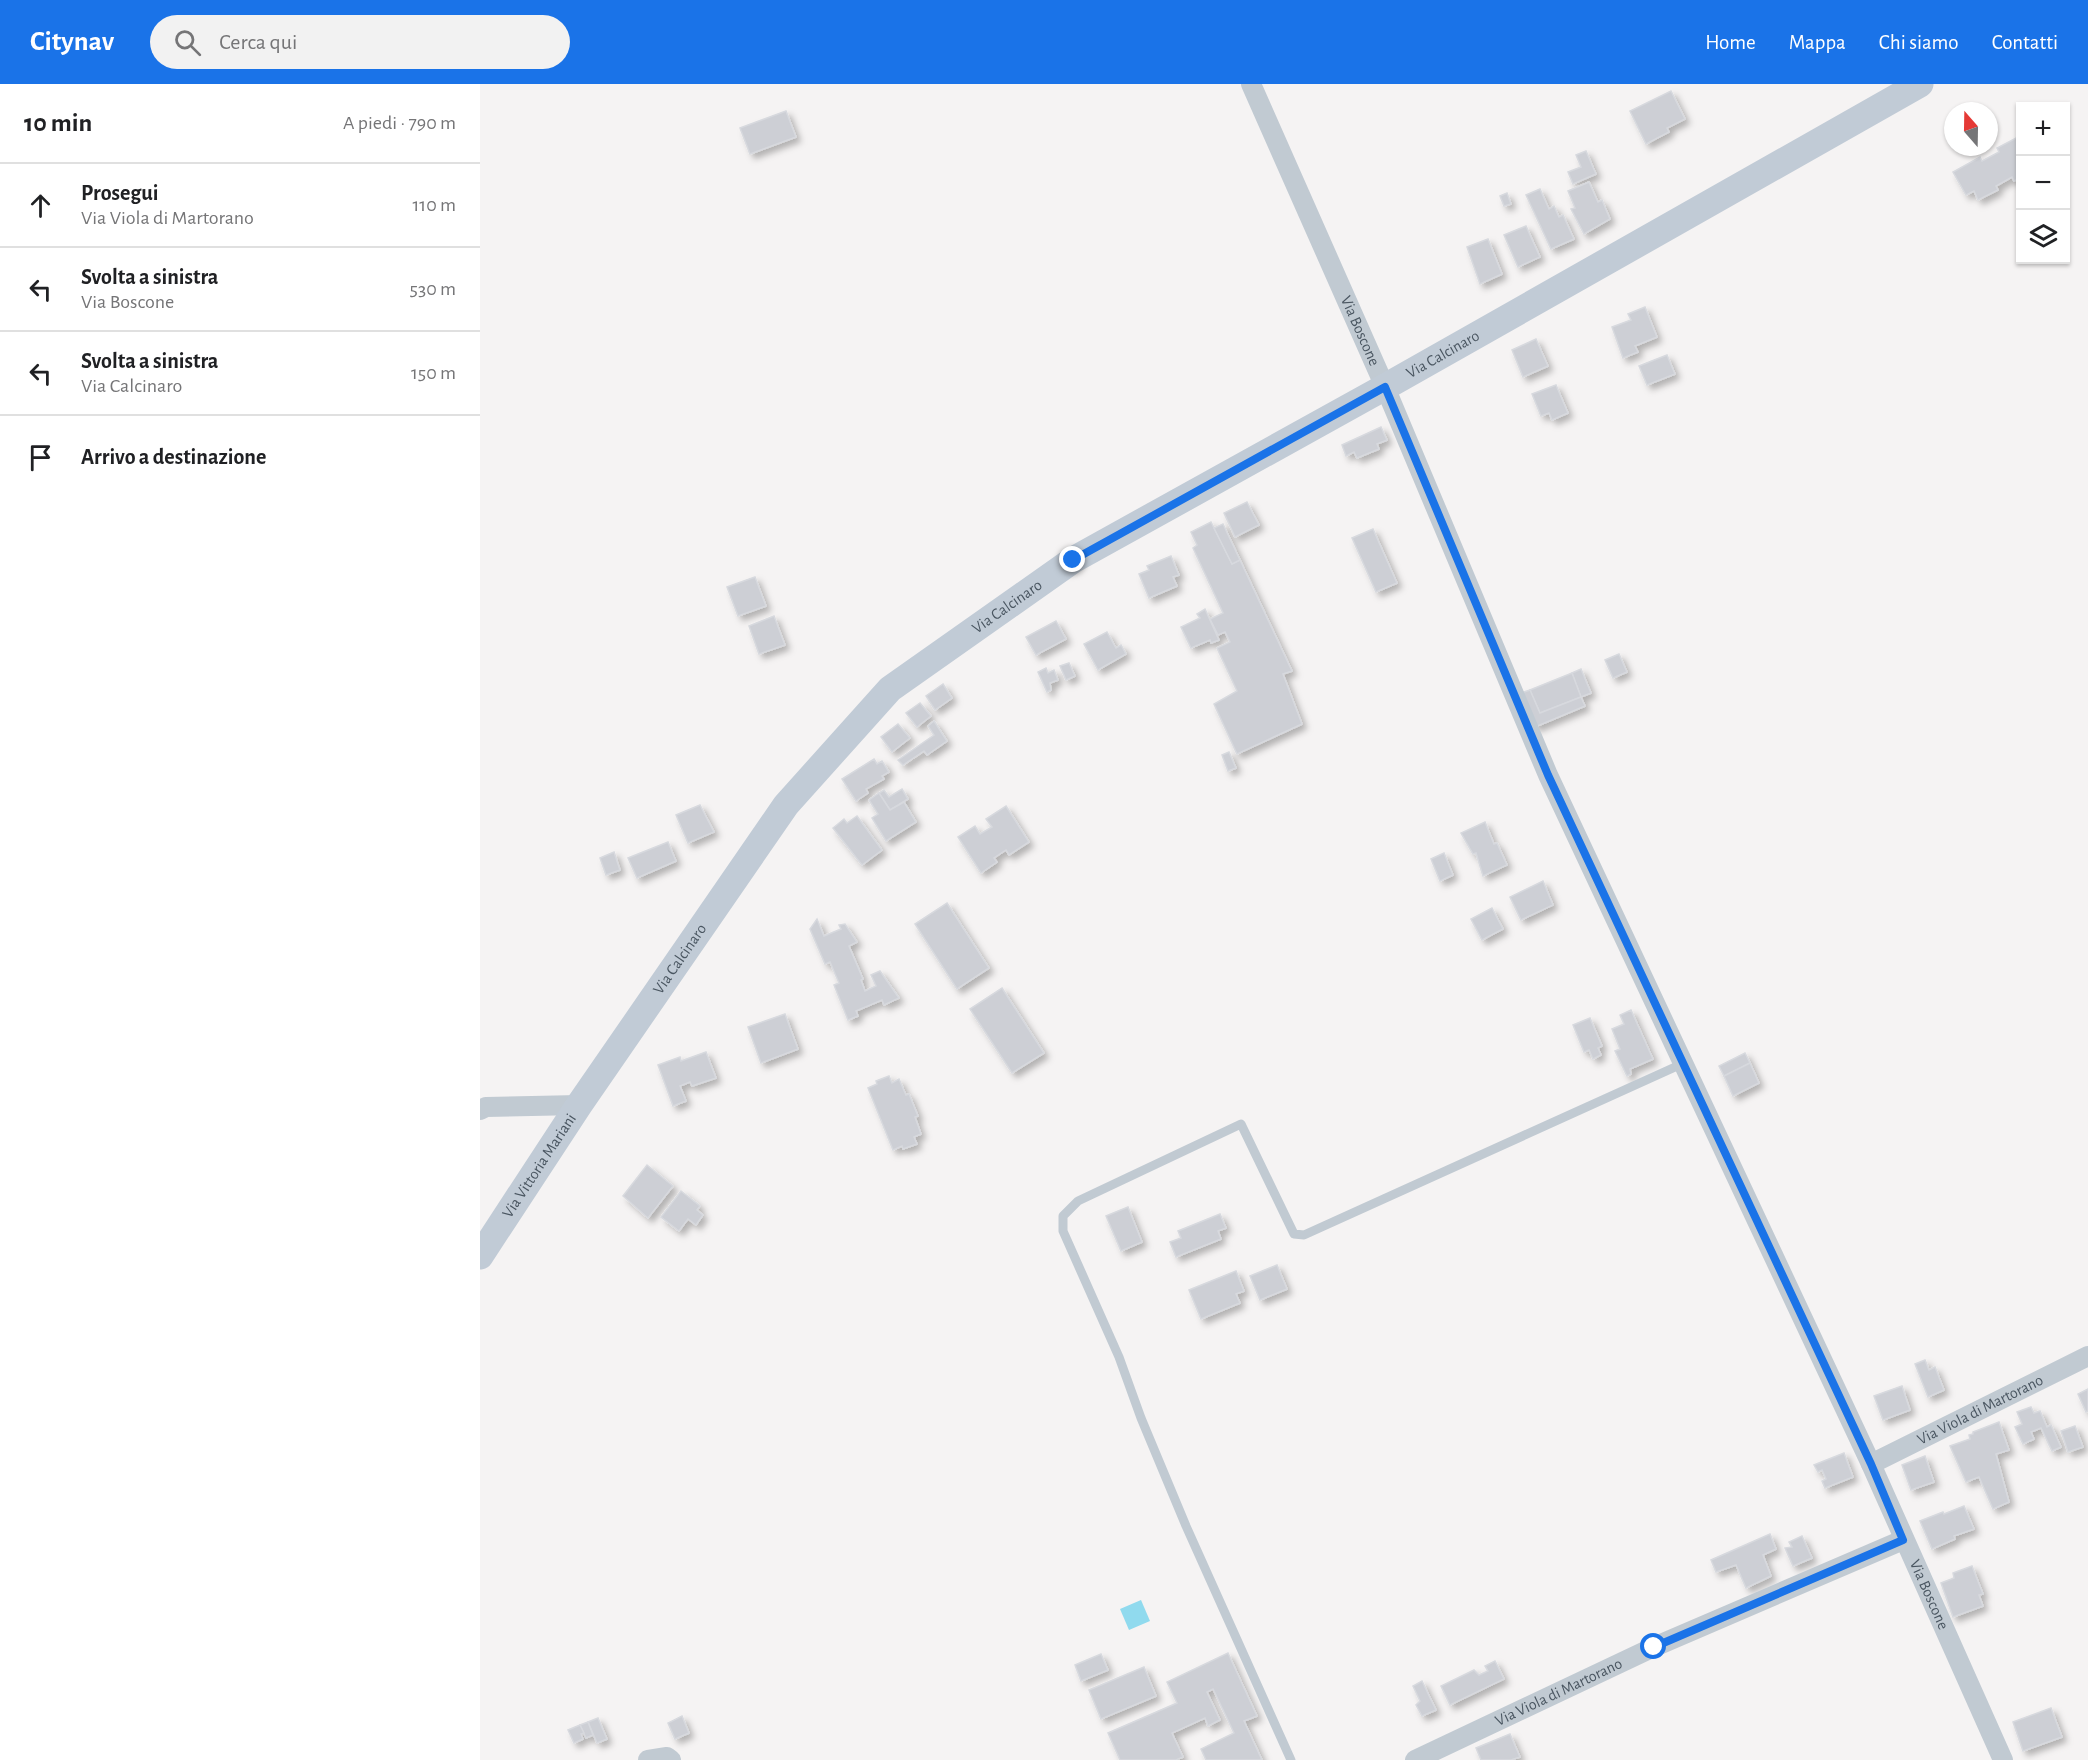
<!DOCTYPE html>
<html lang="it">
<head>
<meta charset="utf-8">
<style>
	body { margin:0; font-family:"Alegreya Sans",sans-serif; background:#f2f2f2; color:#202124 }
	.controls { position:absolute; right:18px; top:18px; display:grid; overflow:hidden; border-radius:0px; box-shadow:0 2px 4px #0004 }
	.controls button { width:54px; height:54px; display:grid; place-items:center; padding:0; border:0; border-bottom:2px solid #e0e0e0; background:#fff; color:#202124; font:30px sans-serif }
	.compass { position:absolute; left:1464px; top:18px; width:54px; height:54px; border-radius:50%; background:#fff; box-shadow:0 2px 4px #0004; rotate:340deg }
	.stop { position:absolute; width:18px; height:18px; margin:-14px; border:4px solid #1a73e8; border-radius:50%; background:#fff }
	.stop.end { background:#1a73e8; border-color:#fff; box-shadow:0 2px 6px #0008 }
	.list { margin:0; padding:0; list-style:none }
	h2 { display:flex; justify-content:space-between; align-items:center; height:78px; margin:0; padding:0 24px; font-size:26px }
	h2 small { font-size:20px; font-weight:400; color:#757577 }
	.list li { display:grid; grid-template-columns:39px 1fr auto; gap:18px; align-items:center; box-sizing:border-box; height:84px; padding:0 24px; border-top:2px solid #e0e0e0 }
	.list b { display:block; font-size:22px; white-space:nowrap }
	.list p { margin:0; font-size:20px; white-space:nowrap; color:#757577 }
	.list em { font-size:20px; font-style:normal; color:#757577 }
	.icon { flex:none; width:33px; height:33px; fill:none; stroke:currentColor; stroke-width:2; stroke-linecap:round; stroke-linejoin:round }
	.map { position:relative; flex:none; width:1608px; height:1676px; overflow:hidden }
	header { display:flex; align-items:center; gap:36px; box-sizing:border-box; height:84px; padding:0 30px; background:#1a73e8; color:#fff }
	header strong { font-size:28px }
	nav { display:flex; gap:33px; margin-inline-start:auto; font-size:21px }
	.search { width:420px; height:54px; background:#f2f2f2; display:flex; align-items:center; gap:15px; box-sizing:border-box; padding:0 21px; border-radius:33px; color:#757577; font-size:22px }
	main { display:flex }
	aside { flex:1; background:#fff }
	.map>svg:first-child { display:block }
	.water { fill:#90daee }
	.building { fill:#cdcfd5; stroke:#d7d9de; stroke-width:1.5; filter:url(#shadow) }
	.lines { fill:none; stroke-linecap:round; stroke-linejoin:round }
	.service { stroke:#c1cad2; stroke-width:9 }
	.minor { stroke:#c1cad2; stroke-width:20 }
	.secondary { stroke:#c1cbd6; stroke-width:27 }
	.route { stroke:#1a73e8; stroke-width:8 }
	.labels { text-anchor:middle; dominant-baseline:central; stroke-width:5; stroke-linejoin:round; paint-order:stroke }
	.street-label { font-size:16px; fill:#4a5661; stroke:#fff }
</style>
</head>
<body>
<header>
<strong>Citynav</strong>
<div class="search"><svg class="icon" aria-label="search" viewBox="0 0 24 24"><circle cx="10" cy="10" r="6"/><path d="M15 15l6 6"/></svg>Cerca qui</div>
<nav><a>Home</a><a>Mappa</a><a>Chi siamo</a><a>Contatti</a></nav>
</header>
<main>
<aside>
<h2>10 min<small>A piedi · 790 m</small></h2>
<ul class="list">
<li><svg class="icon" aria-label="ahead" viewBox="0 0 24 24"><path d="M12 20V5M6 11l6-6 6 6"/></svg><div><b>Prosegui</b><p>Via Viola di Martorano</p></div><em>110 m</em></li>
<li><svg class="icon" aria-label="left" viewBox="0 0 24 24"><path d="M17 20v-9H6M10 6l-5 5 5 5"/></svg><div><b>Svolta a sinistra</b><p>Via Boscone</p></div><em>530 m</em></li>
<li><svg class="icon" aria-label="left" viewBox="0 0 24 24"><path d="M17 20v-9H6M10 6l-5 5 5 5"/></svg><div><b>Svolta a sinistra</b><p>Via Calcinaro</p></div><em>150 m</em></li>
<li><svg class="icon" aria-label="arrive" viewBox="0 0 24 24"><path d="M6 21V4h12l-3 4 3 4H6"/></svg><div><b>Arrivo a destinazione</b></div></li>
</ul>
</aside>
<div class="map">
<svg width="1608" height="1676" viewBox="0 0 1608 1676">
	<defs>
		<filter id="shadow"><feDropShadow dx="4.5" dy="4.5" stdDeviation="3" flood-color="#0004"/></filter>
	</defs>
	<rect width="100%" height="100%" fill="#f5f3f3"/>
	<polygon class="water" points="661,1516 670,1537 649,1546 640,1525"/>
	<g class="building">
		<polygon points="1191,7 1205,35 1187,44 1189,48 1166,60 1150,27"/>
		<polygon points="306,27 316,53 270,70 260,44"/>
		<polygon points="1540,52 1540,94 1534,97 1532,93 1516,102 1518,106 1498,116 1494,107 1486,111 1473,88 1500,73 1502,77 1519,68 1517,64"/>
		<polygon points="1106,67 1116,90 1093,100 1088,88 1101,83 1096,71"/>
		<polygon points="1109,98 1118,118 1122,116 1130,135 1104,150 1091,125 1095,124 1088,107"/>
		<polygon points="1060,105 1069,125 1074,122 1079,133 1083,131 1094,155 1071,165 1046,111"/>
		<polygon points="1027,109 1031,120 1024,122 1020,112"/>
		<polygon points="1046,142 1060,173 1038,183 1024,151"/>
		<polygon points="1008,155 1022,190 1000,200 987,163"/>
		<polygon points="1165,223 1177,253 1155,262 1158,268 1143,274 1132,243 1151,236 1148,230"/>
		<polygon points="1056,255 1068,282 1043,293 1032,266"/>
		<polygon points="1187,271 1195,290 1167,301 1159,282"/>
		<polygon points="1076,301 1088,329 1072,336 1069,329 1061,332 1052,310"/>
		<polygon points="901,343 907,356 897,360 899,365 877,374 874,368 866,372 862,361"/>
		<polygon points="767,418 779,441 755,453 744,429"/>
		<polygon points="731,438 752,480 760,476 812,587 803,590 822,640 757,670 734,620 757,607 737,564 750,558 745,548 738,551 730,535 743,529 713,464 717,461 711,448"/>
		<polygon points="743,440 760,476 752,480 734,444"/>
		<polygon points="893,445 917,499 896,508 872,454"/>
		<polygon points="691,472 699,491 693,493 697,502 669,514 659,490 669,486 667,482"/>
		<polygon points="275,493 286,522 258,532 247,503"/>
		<polygon points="725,525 739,556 731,559 730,556 711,564 701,543 720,534 717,530"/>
		<polygon points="294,532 305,561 279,570 269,542"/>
		<polygon points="576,537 586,555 556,571 546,553"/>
		<polygon points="627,548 636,564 641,561 646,570 618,586 604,560"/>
		<polygon points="1139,570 1147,588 1133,594 1125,576"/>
		<polygon points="589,579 595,592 586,596 580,582"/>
		<polygon points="566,584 568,589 574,586 578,596 570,599 571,606 567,608 558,588"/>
		<polygon points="1101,585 1111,609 1101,613 1092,589"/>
		<polygon points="1092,589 1101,613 1060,629 1050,606"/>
		<polygon points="463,600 472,614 455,626 446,612"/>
		<polygon points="1050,606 1060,629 1101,613 1105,622 1055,643 1041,609"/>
		<polygon points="440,619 451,632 437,643 426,629"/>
		<polygon points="454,637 467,657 447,671 444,667 423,681 418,676 454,651 448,642"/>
		<polygon points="418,640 430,654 412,668 401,653"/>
		<polygon points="749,668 756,684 748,687 742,671"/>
		<polygon points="394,675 397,680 402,677 409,688 402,692 404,695 386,705 388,709 376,717 362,695"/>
		<polygon points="422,705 428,715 410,726 399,709 404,706 409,713"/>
		<polygon points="399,709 410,726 424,718 436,738 406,757 392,734 398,730 389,716"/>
		<polygon points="220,721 234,748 208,759 196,731"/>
		<polygon points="526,722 549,758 529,771 526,766 514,774 517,778 501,789 478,753 495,742 500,750 512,743 506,735"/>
		<polygon points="377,732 402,766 382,781 353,744 364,735 367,739"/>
		<polygon points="1005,738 1014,760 1017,759 1027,781 1003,792 996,769 993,770 981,749"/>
		<polygon points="188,758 196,777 157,794 148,774"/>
		<polygon points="134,768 140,786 126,791 120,774"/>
		<polygon points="964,769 973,791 960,797 951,775"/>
		<polygon points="1063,797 1073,821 1041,836 1030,813"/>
		<polygon points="467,819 509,884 477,905 435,840"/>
		<polygon points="1012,824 1023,845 1002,856 991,835"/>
		<polygon points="337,835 344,852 361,845 359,841 365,840 377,858 369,862 383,895 381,896 385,907 396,902 391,891 400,887 419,914 404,921 402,916 376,927 378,932 368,936 354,901 359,899 350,878 345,880 330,845"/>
		<polygon points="522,904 564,969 532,989 490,925"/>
		<polygon points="1151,926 1173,975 1150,985 1151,990 1147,992 1135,967 1140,965 1132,945 1144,940 1140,931"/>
		<polygon points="305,930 318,965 281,979 268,943"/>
		<polygon points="1110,934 1122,962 1118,964 1121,971 1113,975 1109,966 1104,968 1093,941"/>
		<polygon points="226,968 236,994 212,1002 210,998 200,1002 206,1017 193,1022 178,981 200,973 201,977"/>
		<polygon points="1265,969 1270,979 1244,992 1239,982"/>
		<polygon points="1270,979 1279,999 1253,1012 1244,992"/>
		<polygon points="409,992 412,999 419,995 426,1011 429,1010 438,1032 435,1033 441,1050 434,1053 437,1060 423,1065 422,1062 413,1066 388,1004 397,1000 396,997"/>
		<polygon points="167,1081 193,1102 168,1134 143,1112"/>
		<polygon points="201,1107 220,1122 217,1126 223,1131 216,1141 208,1135 199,1147 181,1133"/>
		<polygon points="648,1123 662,1158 641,1167 626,1132"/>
		<polygon points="740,1130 746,1144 738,1147 741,1155 696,1173 690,1158 701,1154 698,1147"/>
		<polygon points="797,1181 807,1205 780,1216 770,1192"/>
		<polygon points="756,1187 764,1207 756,1210 760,1219 721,1235 709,1206"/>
		<polygon points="1445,1276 1449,1286 1455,1283 1464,1306 1448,1313 1435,1280"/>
		<polygon points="1422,1302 1430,1326 1403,1336 1394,1312"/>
		<polygon points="1608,1305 1608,1327 1606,1328 1598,1310"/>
		<polygon points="1551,1323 1554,1329 1560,1327 1567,1343 1571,1341 1581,1363 1572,1367 1561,1344 1551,1348 1554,1355 1543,1360 1535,1343 1542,1340 1537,1328"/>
		<polygon points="1519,1338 1529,1366 1516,1370 1529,1418 1513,1425 1499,1393 1486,1398 1470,1362 1490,1355 1489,1351 1493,1350 1493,1348"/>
		<polygon points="1595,1342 1603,1363 1588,1368 1581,1347"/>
		<polygon points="1364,1369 1373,1393 1345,1404 1342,1397 1346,1395 1342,1386 1338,1388 1334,1381"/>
		<polygon points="1445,1372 1454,1398 1431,1406 1422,1381"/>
		<polygon points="1484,1422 1494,1445 1474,1452 1475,1455 1452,1465 1440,1437 1463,1428 1464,1430"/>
		<polygon points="1290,1450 1296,1465 1283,1471 1291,1492 1266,1504 1256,1481 1236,1488 1231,1476"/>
		<polygon points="1322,1452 1332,1474 1313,1482 1305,1464 1312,1463 1309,1458"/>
		<polygon points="1492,1482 1503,1510 1499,1511 1503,1522 1473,1533 1461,1499 1474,1494 1473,1489"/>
		<polygon points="748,1569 777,1632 764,1637 782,1676 726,1676 721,1665 754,1649 733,1605 727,1608 740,1636 728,1642 725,1634 692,1649 703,1673 696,1676 640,1676 628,1649 697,1619 687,1598"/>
		<polygon points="621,1570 628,1586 601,1597 595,1581"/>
		<polygon points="1015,1577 1024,1595 970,1621 961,1602 994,1586 999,1591 1008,1587 1005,1582"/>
		<polygon points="664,1583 676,1612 621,1635 609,1606"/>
		<polygon points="942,1597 956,1626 942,1632 936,1621 940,1617 933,1602"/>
		<polygon points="1571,1624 1582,1653 1543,1667 1533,1638"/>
		<polygon points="202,1632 209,1649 195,1655 188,1639"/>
		<polygon points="118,1634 127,1655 117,1659 108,1638"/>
		<polygon points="108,1638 113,1651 106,1654 100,1641"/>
		<polygon points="100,1641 104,1649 101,1650 103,1655 94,1659 88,1646"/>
		<polygon points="1030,1650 1040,1673 1031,1676 1001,1676 996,1664"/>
	</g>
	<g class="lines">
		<polyline class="service" points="811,1676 706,1442 661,1334 639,1273 583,1147 583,1132 598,1117 761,1040 814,1150 824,1151 1204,979"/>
		<g class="minor">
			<path id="s1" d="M771 0 905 303 1068 691 1391 1380 1523 1676"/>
			<polyline points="0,1026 6,1023 99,1021"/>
			<path id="s2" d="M1391 1380 1608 1272"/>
			<polyline points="168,1676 187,1673 191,1676"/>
			<path id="s3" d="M935 1676 1174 1563 1423 1456"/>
		</g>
		<path class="secondary" id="s4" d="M0 1172 99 1021 306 721 410 605 593 476 905 303 1440 0"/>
	</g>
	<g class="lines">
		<polyline class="route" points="593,476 905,303 1068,691 1391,1380 1423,1456 1174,1563"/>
	</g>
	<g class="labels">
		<g class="street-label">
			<text stroke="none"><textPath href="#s1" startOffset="270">Via Boscone</textPath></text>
			<text stroke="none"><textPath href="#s4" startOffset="1348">Via Calcinaro</textPath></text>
			<text stroke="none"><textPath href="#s4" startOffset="844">Via Calcinaro</textPath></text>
			<text stroke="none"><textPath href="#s4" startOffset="358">Via Calcinaro</textPath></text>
			<text stroke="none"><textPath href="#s4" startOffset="108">Via Vittoria Mariani</textPath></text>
			<text stroke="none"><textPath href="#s2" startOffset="122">Via Viola di Martorano</textPath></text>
			<text stroke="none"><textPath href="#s1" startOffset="1656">Via Boscone</textPath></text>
			<text stroke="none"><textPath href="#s3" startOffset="159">Via Viola di Martorano</textPath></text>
		</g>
	</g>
</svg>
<div class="controls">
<button>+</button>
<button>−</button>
<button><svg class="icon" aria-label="layers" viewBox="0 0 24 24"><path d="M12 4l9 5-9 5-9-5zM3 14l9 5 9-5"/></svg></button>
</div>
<svg class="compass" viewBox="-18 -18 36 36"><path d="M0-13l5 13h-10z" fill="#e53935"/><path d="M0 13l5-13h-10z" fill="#757577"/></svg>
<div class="stop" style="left:1174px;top:1563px"></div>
<div class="stop end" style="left:593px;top:476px"></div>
</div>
</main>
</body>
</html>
